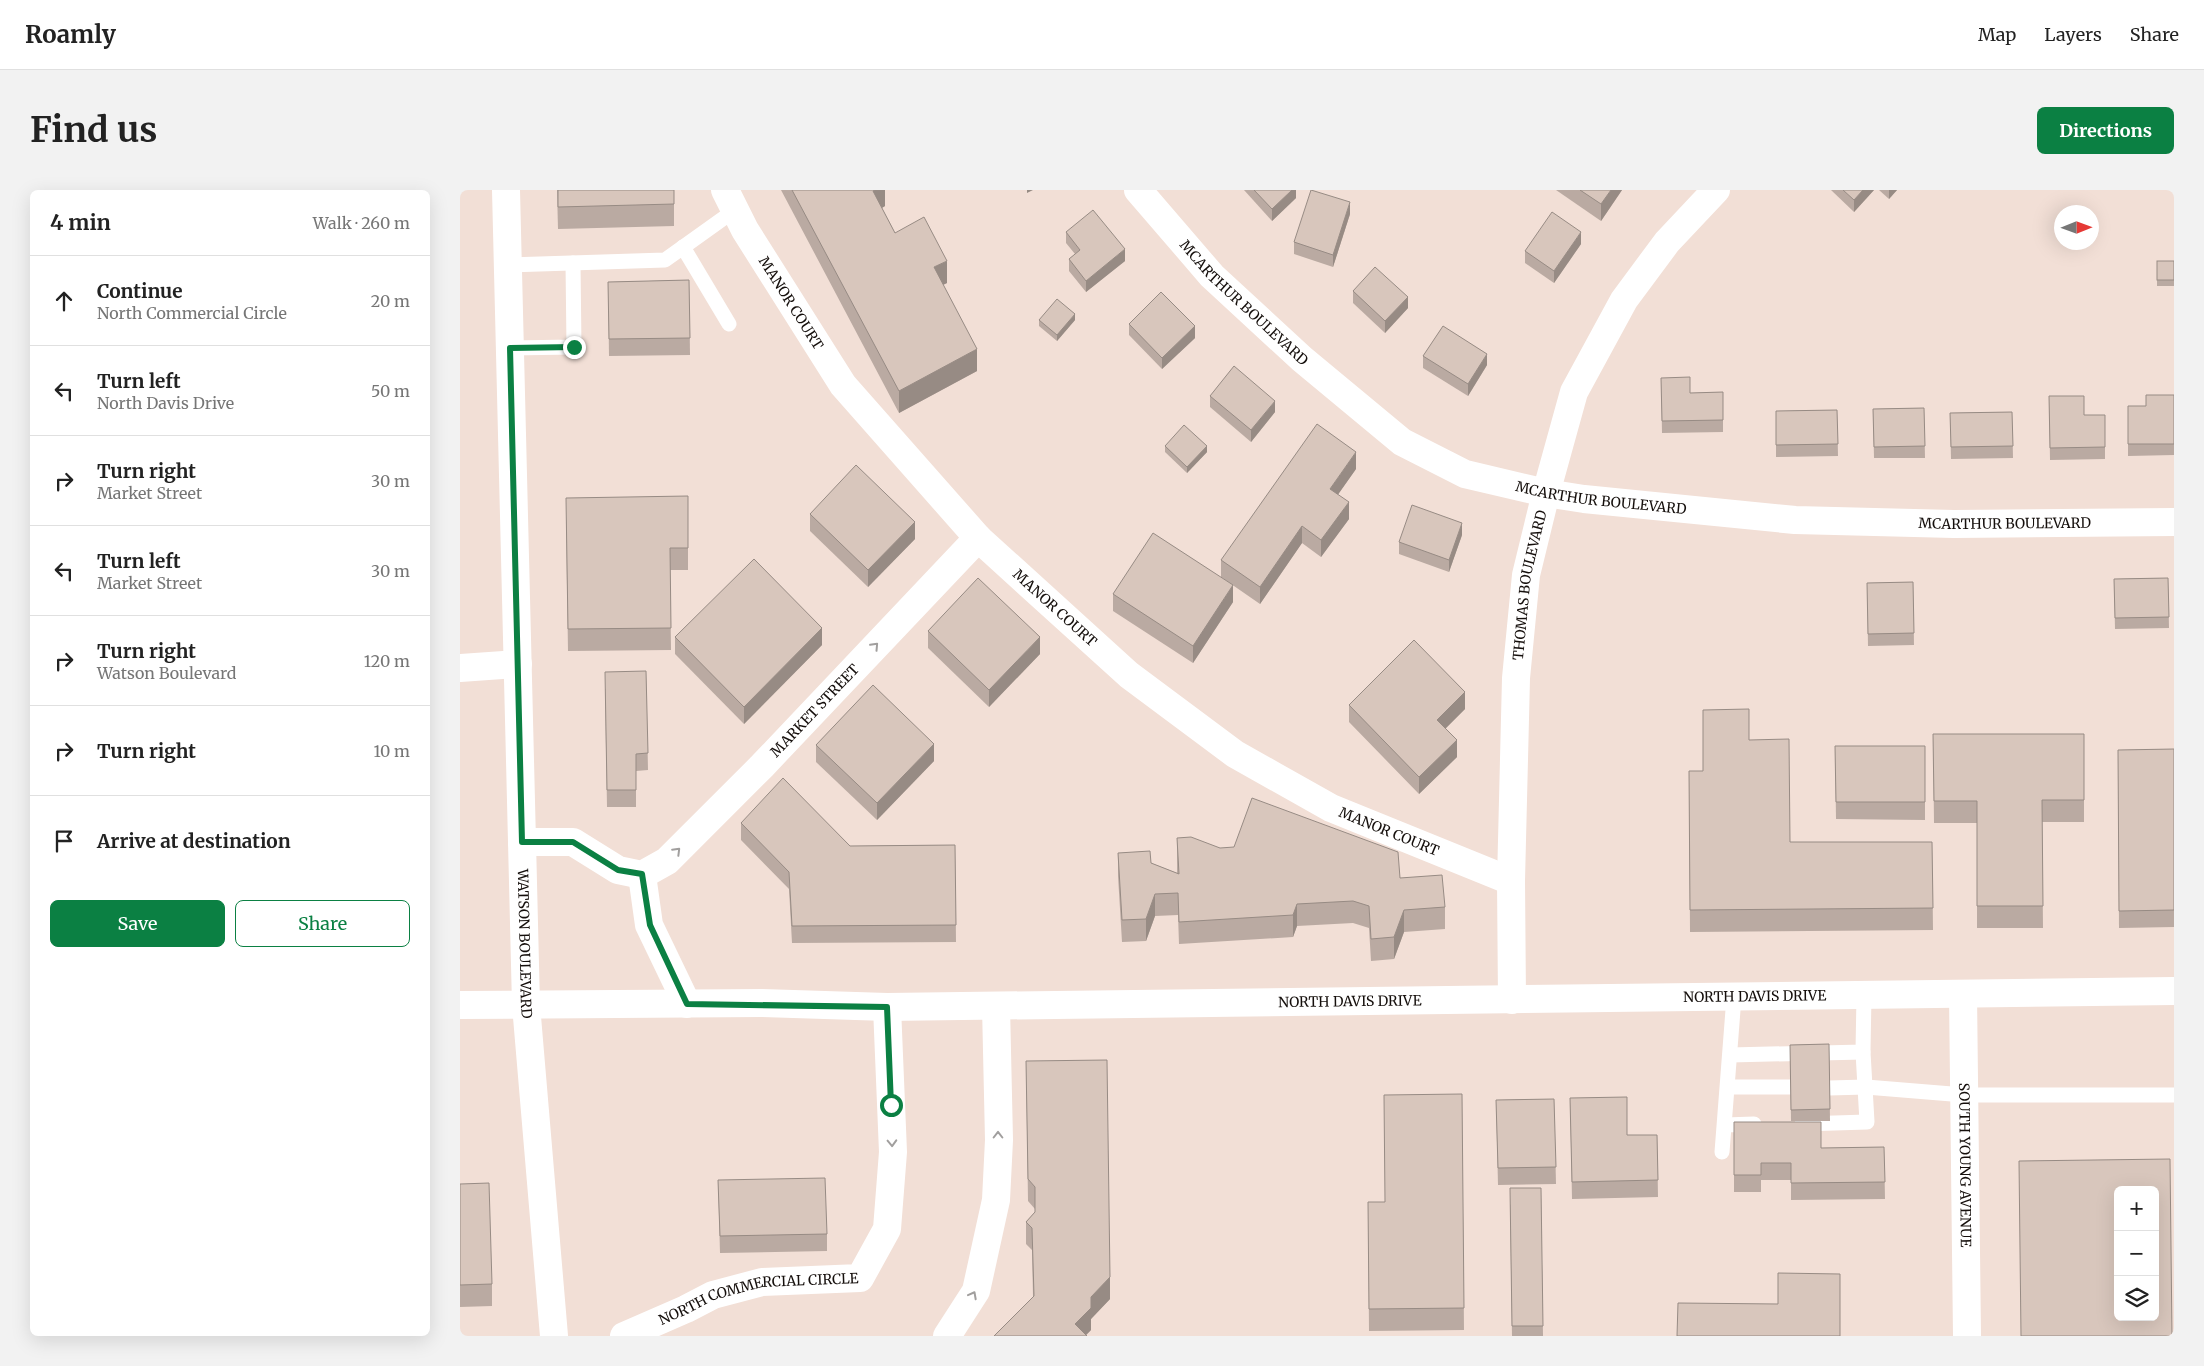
<!DOCTYPE html>
<html lang="en">
<head>
<meta charset="utf-8">
<style>
	body { margin:0; font-family:Merriweather,serif; background:#f2f2f2; color:#222 }
	.controls { position:absolute; right:15px; bottom:15px; display:grid; overflow:hidden; border-radius:8px; box-shadow:0 5px 20px #0002 }
	.controls button { width:45px; height:45px; display:grid; place-items:center; padding:0; border:0; border-bottom:1px solid #e0e0e0; background:#fff; color:#222; font:25px sans-serif }
	.compass { position:absolute; left:1594px; top:15px; width:45px; height:45px; border-radius:50%; background:#fff; box-shadow:0 5px 20px #0002; rotate:89deg }
	.stop { position:absolute; width:15px; height:15px; margin:-11px; border:4px solid #0b8043; border-radius:50%; background:#fff }
	.stop.end { background:#0b8043; border-color:#fff; box-shadow:0 1px 5px #0008 }
	.list { margin:0; padding:0; list-style:none }
	h2 { display:flex; justify-content:space-between; align-items:center; height:65px; margin:0; padding:0 20px; font-size:21px }
	h2 small { font-size:16px; font-weight:400; color:#767676 }
	.list li { display:grid; grid-template-columns:32px 1fr auto; gap:15px; align-items:center; box-sizing:border-box; height:90px; padding:0 20px; border-top:1px solid #e0e0e0 }
	.list b { display:block; font-size:19px; white-space:nowrap }
	.list p { margin:0; font-size:16px; white-space:nowrap; color:#767676 }
	.list em { font-size:16px; font-style:normal; color:#767676 }
	.actions { display:flex; gap:10px; padding:15px 20px }
	.actions a { flex:1; padding:11px 0; border:1px solid #0b8043; border-radius:8px; text-align:center; font-size:18px; color:#0b8043 }
	.actions .main { background:#0b8043; color:#fff }
	.icon { flex:none; width:28px; height:28px; fill:none; stroke:currentColor; stroke-width:2; stroke-linecap:round; stroke-linejoin:round }
	.map { position:relative; flex:none; width:1714px; height:1146px; overflow:hidden; border-radius:8px }
	header { display:flex; align-items:center; gap:30px; box-sizing:border-box; height:70px; padding:0 25px; background:#fff; border-bottom:1px solid #e0e0e0 }
	header strong { font-size:24px }
	nav { display:flex; gap:28px; margin-inline-start:auto; font-size:18px }
	.intro { display:flex; align-items:center; justify-content:space-between; box-sizing:border-box; height:120px; padding:0 30px }
	h1 { margin:0; font-size:35px }
	.button { padding:12px 22px; border-radius:8px; background:#0b8043; color:#fff; font-size:18px; font-weight:700 }
	main { display:flex; gap:30px; padding:0 30px }
	aside { flex:1; background:#fff; border-radius:8px; box-shadow:0 5px 20px #0002 }
	.map>svg:first-child { display:block }
	.lines { fill:none; stroke-linecap:round; stroke-linejoin:round }
	.lane { stroke:#fff; stroke-width:15 }
	.street { stroke:#fff; stroke-width:28 }
	.secondary { stroke:#fff; stroke-width:28 }
	.wall { fill:#baaaa2 }
	.shaded-wall { fill:#978b84 }
	.building { fill:#d8c6bc; stroke:#978b84; fill-rule:evenodd }
	.oneway { stroke:#a19f9e }
	.route { stroke:#0b8043; stroke-width:6 }
	.labels { text-anchor:middle; dominant-baseline:central; stroke-width:5; stroke-linejoin:round; paint-order:stroke }
	.street-label { font-size:14px; fill:#150f0c; stroke:#fdeee6 }
</style>
</head>
<body>
<header>
<strong>Roamly</strong>
<nav><a>Map</a><a>Layers</a><a>Share</a></nav>
</header>
<div class="intro"><h1>Find us</h1><a class="button">Directions</a></div>
<main>
<aside>
<h2>4 min<small>Walk · 260 m</small></h2>
<ul class="list">
<li><svg class="icon" aria-label="ahead" viewBox="0 0 24 24"><path d="M12 20V5M6 11l6-6 6 6"/></svg><div><b>Continue</b><p>North Commercial Circle</p></div><em>20 m</em></li>
<li><svg class="icon" aria-label="left" viewBox="0 0 24 24"><path d="M17 20v-9H6M10 6l-5 5 5 5"/></svg><div><b>Turn left</b><p>North Davis Drive</p></div><em>50 m</em></li>
<li><svg class="icon" aria-label="right" viewBox="0 0 24 24"><path d="M7 20v-9h11M14 6l5 5-5 5"/></svg><div><b>Turn right</b><p>Market Street</p></div><em>30 m</em></li>
<li><svg class="icon" aria-label="left" viewBox="0 0 24 24"><path d="M17 20v-9H6M10 6l-5 5 5 5"/></svg><div><b>Turn left</b><p>Market Street</p></div><em>30 m</em></li>
<li><svg class="icon" aria-label="right" viewBox="0 0 24 24"><path d="M7 20v-9h11M14 6l5 5-5 5"/></svg><div><b>Turn right</b><p>Watson Boulevard</p></div><em>120 m</em></li>
<li><svg class="icon" aria-label="right" viewBox="0 0 24 24"><path d="M7 20v-9h11M14 6l5 5-5 5"/></svg><div><b>Turn right</b></div><em>10 m</em></li>
<li><svg class="icon" aria-label="arrive" viewBox="0 0 24 24"><path d="M6 21V4h12l-3 4 3 4H6"/></svg><div><b>Arrive at destination</b></div></li>
</ul>
<div class="actions"><a class="main">Save</a><a>Share</a></div>
</aside>
<div class="map">
<svg width="1714" height="1146" viewBox="0 0 1714 1146">
	<rect width="100%" height="100%" fill="#f2dfd6"/>
	<g class="lines">
		<g class="lane">
			<polyline points="223,57 269,134"/>
			<polyline points="48,75 205,70 275,20"/>
			<polyline points="50,158 114,157 113,73"/>
			<polyline points="1270,865 1403,862 1404,805"/>
			<polyline points="1268,897 1331,897"/>
			<polyline points="1369,898 1406,897 1504,905 1714,905"/>
			<polyline points="1342,934 1407,932 1403,862"/>
			<polyline points="1265,935 1294,934"/>
			<polyline points="1262,962 1274,807"/>
		</g>
		<g class="street">
			<path id="s1" d="M265 0 285 40 383 195 518 348 669 485 775 564 871 618 1051 691"/>
			<path id="s2" d="M678 0 752 86 842 169 942 252 1005 284 1086 303 1124 309 1335 330 1494 334 1714 332"/>
			<polyline points="0,478 58,474"/>
			<path id="s3" d="M62 652H113L158 680 182 685 207 671 302 576 518 348"/>
			<polyline points="182,685 189,735 227,814"/>
			<path id="s4" d="M1503 804 1507 1146"/>
			<path id="s5" d="M1052 810 1051 691 1056 488 1066 385 1086 303 1114 202 1164 110 1207 52 1256 0"/>
			<path id="s6" d="M164 1146 226 1119 253 1105 302 1092 400 1088 427 1039 433 962 427 817"/>
			<polyline points="487,1146 516,1101 536,1010 539,950 536,816"/>
		</g>
		<g class="secondary">
			<path id="s7" d="M46 0 66 815 94 1146"/>
			<path id="s8" d="M0 815 302 813 427 817 1714 801"/>
		</g>
	</g>
	<g class="wall">
		<polygon points="97,0 214,0 214,36 98,39"/>
		<polygon points="321,0 425,0 425,16 422,18 435,43 487,93 483,95 517,181 439,223"/>
		<polygon points="784,0 836,0 836,8 812,31"/>
		<polygon points="1096,0 1162,0 1141,31"/>
		<polygon points="1371,0 1414,0 1394,22"/>
		<polygon points="1419,0 1437,0 1429,9"/>
		<polygon points="890,24 873,77 834,64 834,52"/>
		<polygon points="606,42 665,71 626,102 609,81 609,69 615,64 606,53"/>
		<polygon points="1121,54 1094,93 1065,73 1065,61"/>
		<rect x="1697" y="71" width="17" height="25"/>
		<polygon points="229,90 230,165 149,166 148,92"/>
		<polygon points="893,101 948,118 925,143 893,113"/>
		<polygon points="579,130 615,130 597,151 579,136"/>
		<polygon points="669,134 735,148 702,179 669,145"/>
		<polygon points="963,166 1027,175 1008,206 963,178"/>
		<polygon points="1201,188 1230,203 1263,202 1263,242 1202,243"/>
		<polygon points="1714,205 1714,265 1668,266 1668,216 1686,216"/>
		<polygon points="750,206 815,222 791,252 750,217"/>
		<polygon points="1589,206 1624,225 1645,225 1645,269 1590,270"/>
		<polygon points="1464,218 1465,268 1414,268 1413,219"/>
		<polygon points="1377,220 1378,266 1316,267 1316,221"/>
		<polygon points="1552,222 1553,268 1491,269 1490,223"/>
		<polygon points="705,256 747,262 727,283 705,262"/>
		<polygon points="896,279 878,304 889,329 861,367 842,353 800,414 761,387 761,370"/>
		<polygon points="228,306 228,380 210,380 211,460 108,461 106,330"/>
		<polygon points="350,324 455,349 408,397 350,341"/>
		<polygon points="1002,345 989,382 939,364 939,352"/>
		<polygon points="1708,388 1709,438 1655,439 1654,389"/>
		<polygon points="1453,392 1454,455 1408,456 1407,393"/>
		<polygon points="653,404 773,412 733,473 653,421"/>
		<polygon points="468,441 580,464 529,517 468,458"/>
		<polygon points="215,447 362,455 284,534 215,464"/>
		<polygon points="186,481 188,580 176,581 176,617 147,617 145,499"/>
		<polygon points="889,515 1005,519 985,539 997,567 959,604 889,532"/>
		<polygon points="1473,544 1624,544 1624,632 1582,632 1583,738 1517,738 1517,633 1474,633"/>
		<polygon points="1289,550 1330,652 1472,652 1473,740 1230,742 1229,581 1243,581"/>
		<polygon points="356,555 474,571 417,630 356,572"/>
		<polygon points="1375,556 1465,556 1465,630 1376,629"/>
		<polygon points="1714,559 1714,737 1659,738 1658,560"/>
		<polygon points="281,633 390,656 495,655 496,752 332,753 329,699 281,650"/>
		<polygon points="717,648 760,658 940,688 985,717 985,739 944,742 934,769 911,771 909,738 893,733 837,736 833,747 719,754 718,725 695,726 686,751 662,752 658,686 658,663 691,673 717,683"/>
		<polygon points="1369,854 1370,931 1331,931 1330,855"/>
		<polygon points="566,871 650,1109 631,1129 631,1140 626,1145 573,1106 572,1060 566,1054 566,1032 575,1022 575,1019 568,1011"/>
		<polygon points="1002,904 1004,1140 909,1141 908,1012 925,1012"/>
		<polygon points="1110,908 1167,945 1197,945 1198,1007 1112,1009"/>
		<polygon points="1094,909 1096,994 1038,995 1036,910"/>
		<polygon points="1274,932 1361,958 1424,957 1425,1009 1331,1010 1331,990 1301,990 1301,1002 1274,1002"/>
		<polygon points="258,990 367,1044 367,1061 260,1063"/>
		<polygon points="0,994 32,1094 32,1116 0,1117"/>
		<polygon points="1081,998 1083,1146 1052,1146 1050,1015"/>
	</g>
	<g class="shaded-wall">
		<polygon points="415,0 425,0 425,16 413,23 413,1"/>
		<polygon points="567,0 573,0 567,3"/>
		<polygon points="832,0 836,0 836,8 812,31 812,19"/>
		<polygon points="1151,0 1162,0 1141,31 1141,14"/>
		<polygon points="1403,0 1414,0 1394,22 1394,10"/>
		<polygon points="1429,0 1437,0 1429,9"/>
		<polygon points="890,12 890,24 873,77 873,65"/>
		<polygon points="1121,42 1121,54 1094,93 1094,81"/>
		<polygon points="665,59 665,71 626,102 626,91"/>
		<polygon points="487,71 487,93 474,99 474,77"/>
		<polygon points="948,107 948,118 925,143 925,131"/>
		<polygon points="615,124 615,130 597,151 597,145"/>
		<polygon points="735,136 735,148 702,179 702,168"/>
		<polygon points="517,159 517,181 439,223 439,201"/>
		<polygon points="1027,164 1027,175 1008,206 1008,194"/>
		<polygon points="815,211 815,222 791,252 791,240"/>
		<polygon points="747,256 747,262 727,283 727,277"/>
		<polygon points="896,262 896,279 870,316 870,299"/>
		<polygon points="889,312 889,329 861,367 861,350"/>
		<polygon points="455,332 455,349 408,397 408,380"/>
		<polygon points="1002,333 1002,345 989,382 989,370"/>
		<polygon points="842,336 842,353 800,414 800,397"/>
		<polygon points="773,395 773,412 733,473 733,456"/>
		<polygon points="362,438 362,455 284,534 284,517"/>
		<polygon points="580,447 580,464 529,517 529,500"/>
		<polygon points="1005,502 1005,519 977,547 977,530"/>
		<polygon points="997,550 997,567 959,604 959,587"/>
		<polygon points="474,554 474,571 417,630 417,613"/>
		<polygon points="695,704 695,726 686,751 686,729"/>
		<polygon points="837,714 837,736 833,747 833,725"/>
		<polygon points="944,720 944,742 934,769 934,747"/>
		<polygon points="650,1087 650,1109 631,1129 631,1140 625,1146 615,1134 631,1107"/>
	</g>
	<g class="building">
		<polygon points="98,0 214,0 214,14 98,17"/>
		<polygon points="332,0 415,0 413,1 435,43 464,27 487,71 474,77 517,159 439,201"/>
		<polygon points="794,0 832,0 812,19"/>
		<polygon points="851,0 890,12 873,65 834,52"/>
		<polygon points="1120,0 1151,0 1141,14"/>
		<polygon points="1383,0 1403,0 1394,10"/>
		<polygon points="633,20 665,59 626,91 609,69 620,60 606,42"/>
		<polygon points="1092,22 1121,42 1094,81 1065,61"/>
		<rect x="1697" y="71" width="17" height="19"/>
		<polygon points="915,77 948,107 925,131 893,101"/>
		<polygon points="229,90 230,148 149,149 148,92"/>
		<polygon points="701,102 735,136 702,168 669,134"/>
		<polygon points="597,109 615,124 597,145 579,130"/>
		<polygon points="983,136 1027,164 1008,194 963,166"/>
		<polygon points="774,176 815,211 791,240 750,206"/>
		<polygon points="1230,187 1230,203 1263,202 1263,230 1202,231 1201,188"/>
		<polygon points="1686,205 1714,205 1714,254 1668,254 1668,216 1686,216"/>
		<polygon points="1589,206 1624,206 1624,225 1645,225 1645,257 1590,258"/>
		<polygon points="1464,218 1465,256 1414,257 1413,219"/>
		<polygon points="1377,220 1378,254 1316,255 1316,221"/>
		<polygon points="1552,222 1553,256 1491,257 1490,223"/>
		<polygon points="857,234 896,262 870,299 889,312 861,350 842,336 800,397 761,370"/>
		<polygon points="724,235 747,256 727,277 705,256"/>
		<polygon points="396,275 455,332 408,380 350,324"/>
		<polygon points="228,306 228,358 210,358 211,438 108,439 106,308"/>
		<polygon points="952,315 1002,333 989,370 939,352"/>
		<polygon points="693,343 773,395 733,456 653,404"/>
		<polygon points="294,369 362,438 284,517 215,447"/>
		<polygon points="518,388 580,447 529,500 468,441"/>
		<polygon points="1708,388 1709,427 1655,428 1654,389"/>
		<polygon points="1453,392 1454,443 1408,444 1407,393"/>
		<polygon points="954,450 1005,502 977,530 997,550 959,587 889,515"/>
		<polygon points="186,481 188,563 176,564 176,600 147,600 145,482"/>
		<polygon points="413,495 474,554 417,613 356,555"/>
		<polygon points="1289,519 1289,550 1329,549 1330,652 1472,652 1473,718 1230,720 1229,581 1243,581 1243,520"/>
		<polygon points="1473,544 1624,544 1624,610 1582,610 1583,716 1517,716 1517,611 1474,611"/>
		<polygon points="1375,556 1465,556 1465,612 1376,612"/>
		<polygon points="1714,559 1714,720 1659,721 1658,560"/>
		<polygon points="323,588 390,656 495,655 496,735 332,736 329,682 281,633"/>
		<polygon points="792,608 938,662 940,688 982,685 985,717 944,720 934,747 911,749 909,716 893,711 837,714 833,725 719,732 718,703 695,704 686,729 662,730 658,663 690,661 691,673 719,684 717,648 731,647 760,658 774,657"/>
		<polygon points="1369,854 1370,919 1331,920 1330,855"/>
		<polygon points="647,870 650,1087 631,1107 631,1118 615,1134 627,1146 534,1146 574,1106 572,1038 566,1032 575,1022 575,997 568,989 566,871"/>
		<polygon points="1002,904 1004,1118 909,1119 908,1012 925,1012 924,905"/>
		<polygon points="1167,907 1167,945 1197,945 1198,990 1112,992 1110,908"/>
		<polygon points="1094,909 1096,977 1038,978 1036,910"/>
		<polygon points="1274,932 1361,932 1361,958 1424,957 1425,992 1331,993 1331,973 1301,973 1301,985 1274,985"/>
		<path d="M1710 969 1712 1146H1561L1559 971ZM1658 1000H1695V1127H1658Z"/>
		<polygon points="365,988 367,1044 260,1046 258,990"/>
		<polygon points="29,993 32,1094 0,1095 0,994"/>
		<polygon points="1050,998 1081,998 1083,1136 1052,1136"/>
		<polygon points="1318,1083 1380,1084 1380,1146 1217,1146 1218,1113 1318,1114"/>
	</g>
	<defs><path id="oneway-chevron" d="M-2-3.5L2.5 0L-2 3.5" fill="none" stroke-width="1.6" stroke-linecap="round" stroke-linejoin="round" transform="scale(1.25)"/></defs>
	<g class="oneway">
		<use href="#oneway-chevron" transform="translate(415 456) rotate(-47)"/>
		<use href="#oneway-chevron" transform="translate(217 661) rotate(-45)"/>
		<use href="#oneway-chevron" transform="translate(538 945) rotate(-90)"/>
		<use href="#oneway-chevron" transform="translate(432 953) rotate(88)"/>
		<use href="#oneway-chevron" transform="translate(513 1105) rotate(-62)"/>
	</g>
	<g class="lines">
		<polyline class="route" points="114,157 50,158 62,652 113,652 158,680 182,684 190,735 227,814 427,817 431,915"/>
	</g>
	<g class="labels">
		<g class="street-label">
			<text stroke="none"><textPath href="#s2" startOffset="155">MCARTHUR BOULEVARD</textPath></text>
			<text stroke="none"><textPath href="#s1" startOffset="131">MANOR COURT</textPath></text>
			<text stroke="none"><textPath href="#s2" startOffset="575">MCARTHUR BOULEVARD</textPath></text>
			<text stroke="none"><textPath href="#s2" startOffset="980">MCARTHUR BOULEVARD</textPath></text>
			<text stroke="none"><textPath href="#s5" startOffset="416">THOMAS BOULEVARD</textPath></text>
			<text stroke="none"><textPath href="#s1" startOffset="536">MANOR COURT</textPath></text>
			<text stroke="none"><textPath href="#s3" startOffset="368">MARKET STREET</textPath></text>
			<text stroke="none"><textPath href="#s1" startOffset="941">MANOR COURT</textPath></text>
			<text stroke="none"><textPath href="#s7" startOffset="754">WATSON BOULEVARD</textPath></text>
			<text stroke="none"><textPath href="#s8" startOffset="1295">NORTH DAVIS DRIVE</textPath></text>
			<text stroke="none"><textPath href="#s8" startOffset="890">NORTH DAVIS DRIVE</textPath></text>
			<text stroke="none"><textPath href="#s4" startOffset="171">SOUTH YOUNG AVENUE</textPath></text>
			<text stroke="none"><textPath href="#s6" startOffset="142">NORTH COMMERCIAL CIRCLE</textPath></text>
		</g>
	</g>
</svg>
<div class="controls">
<button>+</button>
<button>−</button>
<button><svg class="icon" aria-label="layers" viewBox="0 0 24 24"><path d="M12 4l9 5-9 5-9-5zM3 14l9 5 9-5"/></svg></button>
</div>
<svg class="compass" viewBox="-18 -18 36 36"><path d="M0-13l5 13h-10z" fill="#e53935"/><path d="M0 13l5-13h-10z" fill="#767676"/></svg>
<div class="stop" style="left:431px;top:915px"></div>
<div class="stop end" style="left:114px;top:157px"></div>
</div>
</main>
</body>
</html>
